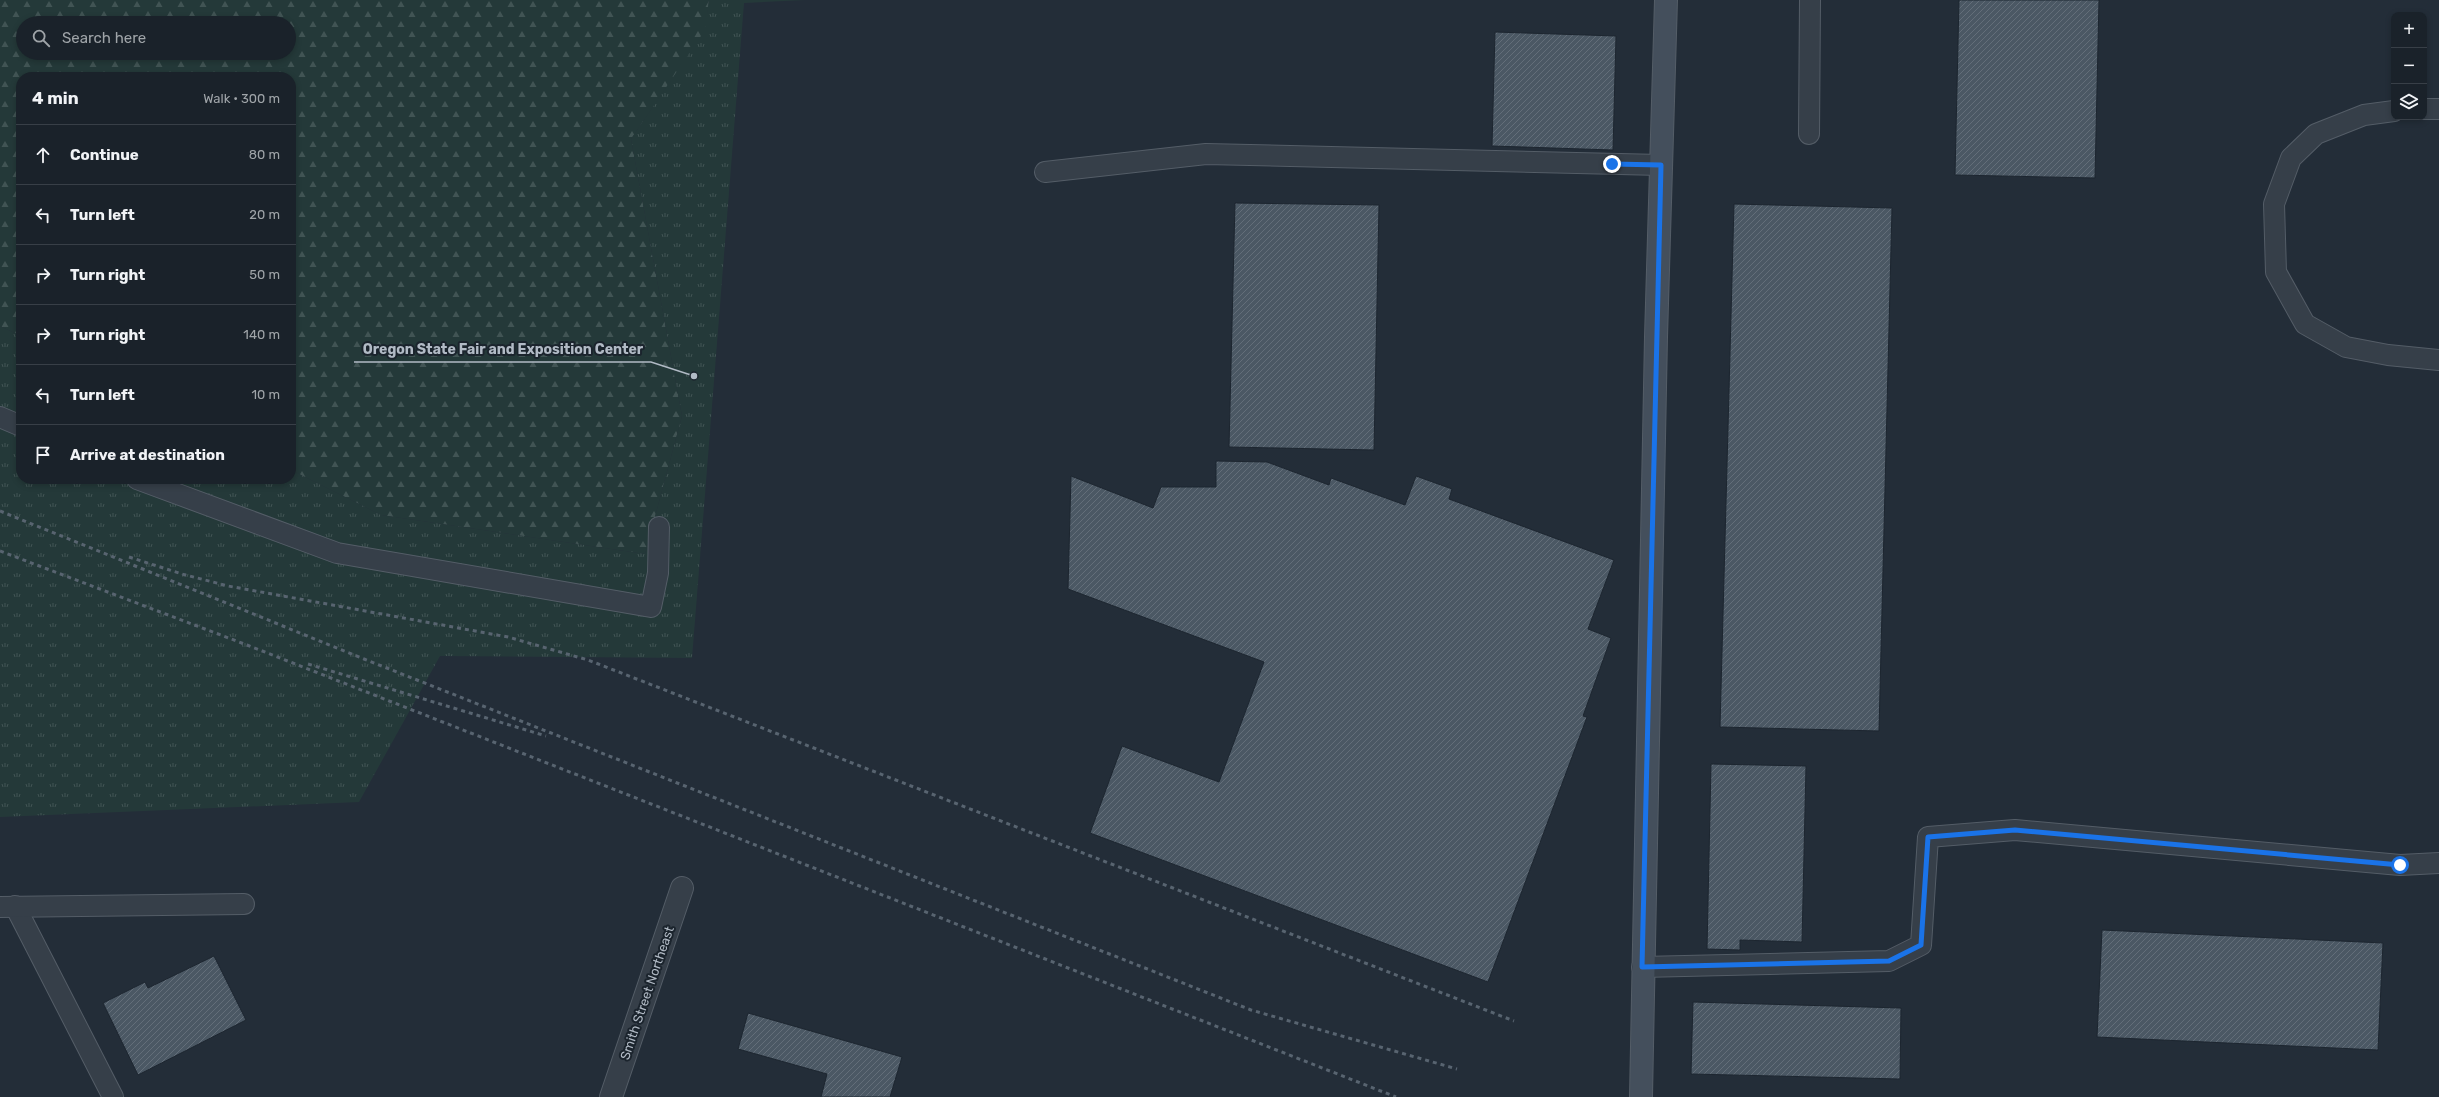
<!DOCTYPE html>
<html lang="en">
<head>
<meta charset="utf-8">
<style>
	body { margin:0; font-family:Rubik,sans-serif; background:#272f36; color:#f1f3f6 }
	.controls { position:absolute; right:12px; top:12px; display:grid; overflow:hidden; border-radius:8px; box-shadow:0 2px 6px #0003 }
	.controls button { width:36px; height:36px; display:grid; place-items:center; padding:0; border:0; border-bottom:1px solid #383f47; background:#1a222a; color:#f1f3f6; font:20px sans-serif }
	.stop { position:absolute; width:12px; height:12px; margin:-9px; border:3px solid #1a73e8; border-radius:50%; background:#fff }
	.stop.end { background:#1a73e8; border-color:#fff; box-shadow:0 1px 4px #0008 }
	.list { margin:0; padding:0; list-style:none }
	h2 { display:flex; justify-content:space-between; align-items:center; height:52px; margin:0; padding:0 16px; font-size:17px }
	h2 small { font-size:13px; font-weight:400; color:#9fa4a8 }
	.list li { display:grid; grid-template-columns:26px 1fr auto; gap:12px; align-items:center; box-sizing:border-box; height:60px; padding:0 16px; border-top:1px solid #383f47 }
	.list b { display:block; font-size:15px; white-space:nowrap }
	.list em { font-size:13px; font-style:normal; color:#9fa4a8 }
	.icon { flex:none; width:22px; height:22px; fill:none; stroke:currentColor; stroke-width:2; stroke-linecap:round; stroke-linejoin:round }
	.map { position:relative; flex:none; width:2439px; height:1097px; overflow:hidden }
	.search { position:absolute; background:#1a222a; box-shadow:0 2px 6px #0003; left:16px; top:16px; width:280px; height:44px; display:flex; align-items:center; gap:10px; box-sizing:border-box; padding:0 14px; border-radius:22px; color:#9fa4a8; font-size:15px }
	.panel { position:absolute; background:#1a222a; box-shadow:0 2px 6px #0003; left:16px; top:72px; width:280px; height:412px; border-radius:16px }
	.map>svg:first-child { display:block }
	.forest { fill:url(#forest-firs); fill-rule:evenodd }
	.park { fill:url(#park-tufts) }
	.building { fill:url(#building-hatch); stroke:#1d2630 }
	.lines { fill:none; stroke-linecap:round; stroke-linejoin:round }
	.lane-casing { stroke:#545d67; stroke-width:22 }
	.street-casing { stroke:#545d67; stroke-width:24 }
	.secondary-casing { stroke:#545d67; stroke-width:24 }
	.lane { stroke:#363f49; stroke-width:20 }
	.street { stroke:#363f49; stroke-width:22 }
	.secondary { stroke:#444f5c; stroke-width:22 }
	.rail { stroke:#586470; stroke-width:3; stroke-dasharray:4 4; stroke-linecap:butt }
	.route { stroke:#1a73e8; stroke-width:5 }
	.labels { text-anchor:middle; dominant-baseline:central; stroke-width:4; stroke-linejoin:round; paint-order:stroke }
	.street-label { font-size:13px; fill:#b1bac5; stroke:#1b242d }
	.leader { fill:none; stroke:#b1bac5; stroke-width:1.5 }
	.callout-dot { fill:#b1bac5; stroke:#1b242d; stroke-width:1.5 }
	.callout-label { font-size:14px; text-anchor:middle; font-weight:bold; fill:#b1bac5; stroke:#1b242d; stroke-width:4; stroke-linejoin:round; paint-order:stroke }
</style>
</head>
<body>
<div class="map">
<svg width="2439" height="1097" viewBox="0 0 2439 1097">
	<defs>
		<pattern id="forest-firs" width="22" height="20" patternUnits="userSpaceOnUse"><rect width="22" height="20" fill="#243939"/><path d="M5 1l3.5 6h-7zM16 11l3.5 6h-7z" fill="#415454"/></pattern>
		<pattern id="park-tufts" width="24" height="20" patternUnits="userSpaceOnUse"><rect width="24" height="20" fill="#243939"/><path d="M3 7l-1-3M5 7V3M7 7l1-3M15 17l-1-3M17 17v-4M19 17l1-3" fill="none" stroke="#415454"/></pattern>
		<pattern id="building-hatch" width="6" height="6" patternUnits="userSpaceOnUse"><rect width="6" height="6" fill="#4b5864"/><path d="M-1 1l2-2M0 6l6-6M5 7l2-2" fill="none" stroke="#636e79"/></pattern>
	</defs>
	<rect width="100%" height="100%" fill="#232d38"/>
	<path class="forest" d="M0 0H709L706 30 631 139 682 416 645 554 381 515 291 470V77H21V336L0 326ZM23 23H289V53H23Z"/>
	<polygon class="park" points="709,0 805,0 744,3 692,658 440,656 359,802 0,817 0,326 21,336 21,479 291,479 291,470 381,515 645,554 682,416 631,139 705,30"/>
	<g class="building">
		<polygon points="1959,0 2099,0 2095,178 1955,175"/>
		<polygon points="1495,32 1616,36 1613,150 1492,146"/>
		<polygon points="1235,203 1379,205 1374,450 1229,447"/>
		<polygon points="1734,204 1892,208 1879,731 1720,727"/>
		<polygon points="1216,461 1267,462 1329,485 1331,478 1405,505 1416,476 1452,489 1449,499 1614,560 1588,629 1611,638 1583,716 1587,717 1488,982 1090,833 1122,746 1219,782 1264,662 1068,589 1071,476 1153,508 1161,487 1216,487"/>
		<polygon points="1711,764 1806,766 1802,942 1740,940 1740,950 1707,949"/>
		<polygon points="2102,930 2383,943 2378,1050 2097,1037"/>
		<polygon points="214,956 246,1020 138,1075 103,1003 145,982 148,988"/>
		<polygon points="1693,1002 1901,1008 1900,1079 1691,1074"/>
		<polygon points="748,1013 902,1057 890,1097 821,1097 827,1074 738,1049"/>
	</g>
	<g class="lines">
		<defs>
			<g id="lane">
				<polyline points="2424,109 2439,109"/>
				<polyline points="2394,111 2364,115 2316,134 2291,158 2274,204 2276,272 2305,324 2346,347 2388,355 2439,360"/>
				<polyline points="1809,134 1810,0"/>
				<polyline points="1045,172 1206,154 1661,165"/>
				<polyline points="0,417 21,426"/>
				<polyline points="137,479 337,553 651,607 658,573 659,527"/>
				<polyline points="15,906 113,1097"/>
				<polyline points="0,907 244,904"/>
				<polyline points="1642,967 1889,961 1921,945 1928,837 2015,830 2400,865 2439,863"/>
			</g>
			<polyline id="street" points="611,1097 682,888"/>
			<polyline id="secondary" points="1641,1097 1656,337 1666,0"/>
		</defs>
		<use href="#lane" class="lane-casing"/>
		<use href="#street" class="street-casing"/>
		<use href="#secondary" class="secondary-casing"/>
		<use href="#lane" class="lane"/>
		<use href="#street" class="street"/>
		<use href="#secondary" class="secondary"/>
		<g class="rail">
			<polyline points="0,511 364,659 1251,1010 1457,1069"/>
			<polyline points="0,551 247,645 1396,1097"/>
			<polyline points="129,557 182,574 228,586 508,637 588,660 1514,1021"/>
			<polyline points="308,664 546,736"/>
		</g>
	</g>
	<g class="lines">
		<polyline class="route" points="1612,164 1661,165 1642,967 1889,961 1921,945 1928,837 2015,830 2400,865"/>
	</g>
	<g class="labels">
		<g class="street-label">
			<text transform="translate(647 993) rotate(-71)">Smith Street Northeast</text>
		</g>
	</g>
	<path class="leader" d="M694 376L651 362H354"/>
	<circle class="callout-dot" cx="694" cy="376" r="4"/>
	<g class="callout-label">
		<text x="503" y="354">Oregon State Fair and Exposition Center</text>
	</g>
</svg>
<div class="controls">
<button>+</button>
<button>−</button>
<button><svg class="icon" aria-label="layers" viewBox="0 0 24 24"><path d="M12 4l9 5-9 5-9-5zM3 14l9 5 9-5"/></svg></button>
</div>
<div class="stop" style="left:2400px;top:865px"></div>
<div class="stop end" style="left:1612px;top:164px"></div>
<div class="search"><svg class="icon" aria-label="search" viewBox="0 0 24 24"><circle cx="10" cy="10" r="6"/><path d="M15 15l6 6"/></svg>Search here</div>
<section class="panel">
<h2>4 min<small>Walk · 300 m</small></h2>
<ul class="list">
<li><svg class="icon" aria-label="ahead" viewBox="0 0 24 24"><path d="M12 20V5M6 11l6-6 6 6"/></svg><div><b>Continue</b></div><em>80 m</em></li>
<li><svg class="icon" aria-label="left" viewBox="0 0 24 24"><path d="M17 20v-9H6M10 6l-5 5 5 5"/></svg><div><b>Turn left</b></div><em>20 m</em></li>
<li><svg class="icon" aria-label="right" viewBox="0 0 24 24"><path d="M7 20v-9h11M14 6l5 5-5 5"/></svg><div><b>Turn right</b></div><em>50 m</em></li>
<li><svg class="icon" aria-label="right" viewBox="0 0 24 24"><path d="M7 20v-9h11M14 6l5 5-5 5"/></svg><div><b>Turn right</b></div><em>140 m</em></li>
<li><svg class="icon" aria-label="left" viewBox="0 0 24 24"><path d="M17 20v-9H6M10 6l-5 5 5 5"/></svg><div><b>Turn left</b></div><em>10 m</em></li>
<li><svg class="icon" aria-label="arrive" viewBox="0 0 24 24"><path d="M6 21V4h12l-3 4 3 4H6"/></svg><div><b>Arrive at destination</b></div></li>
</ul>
</section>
</div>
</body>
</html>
